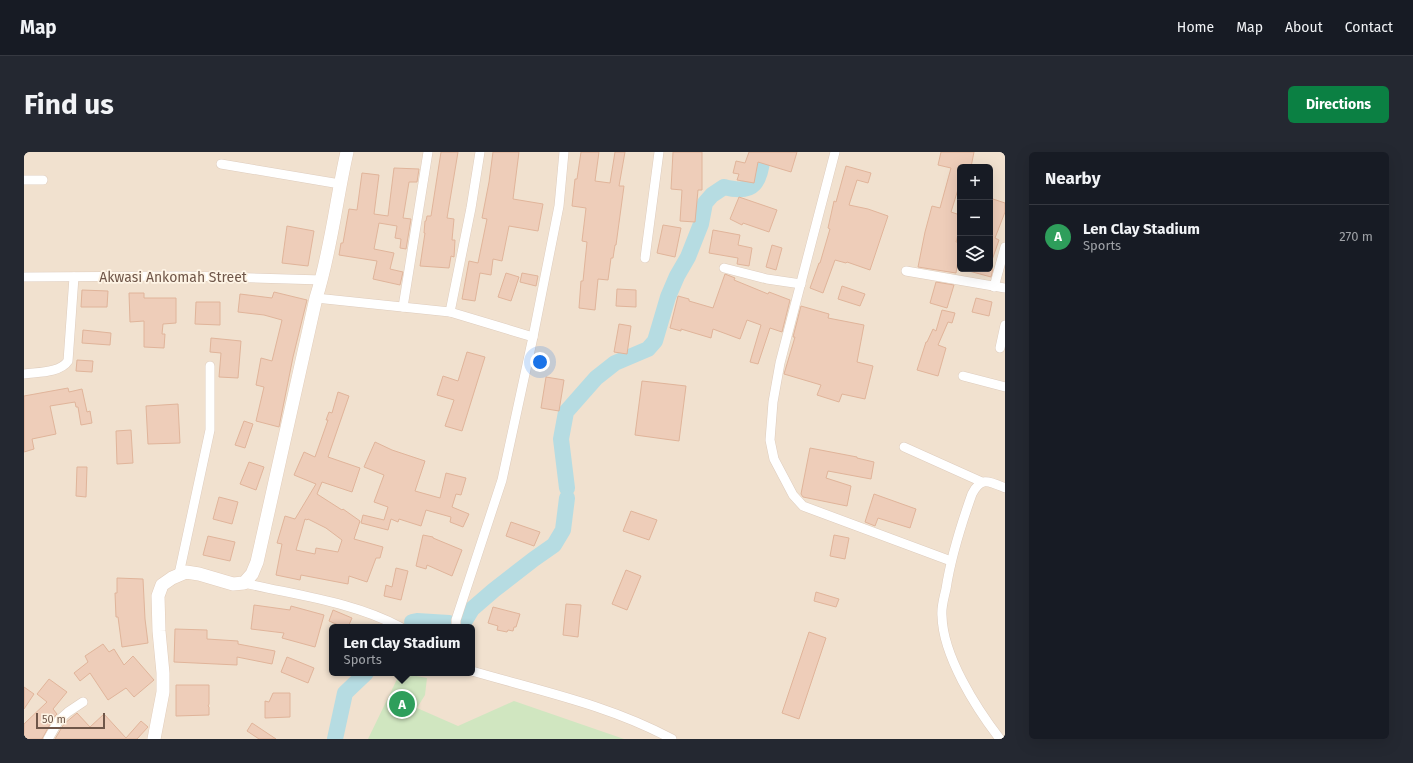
<!DOCTYPE html>
<html lang="en">
<head>
<meta charset="utf-8">
<style>
	body { margin:0; font-family:"Fira Sans",sans-serif; background:#242831; color:#f1f3f6 }
	.controls { position:absolute; right:12px; top:12px; display:grid; overflow:hidden; border-radius:6px; box-shadow:0 4px 16px #0002 }
	.controls button { width:36px; height:36px; display:grid; place-items:center; padding:0; border:0; border-bottom:1px solid #363941; background:#171b24; color:#f1f3f6; font:20px sans-serif }
	.scale { position:absolute; left:12px; bottom:10px; width:69px; box-sizing:border-box; padding-left:4px; border:2px solid #6f5649; border-top:0; font-size:11px; line-height:14px; white-space:nowrap; color:#6f5649; -webkit-text-stroke:3px #fef4e5; paint-order:stroke }
	.you { position:absolute; left:516px; top:210px; width:14px; height:14px; margin:-10px; border:3px solid #fff; border-radius:50%; background:#1a73e8; box-shadow:0 0 0 6px #1a73e833 }
	.badge { display:grid; place-items:center; width:26px; height:26px; border-radius:50%; background:#0b8043; color:#fff; font-size:13px; font-weight:700 }
	.pin { position:absolute; translate:-50% -50%; border:2px solid #fff; box-shadow:0 1px 4px #0006 }
	.popup { position:absolute; left:305px; top:472px; width:146px; height:52px; box-sizing:border-box; display:grid; place-content:center; border-radius:6px; background:#171b24; filter:drop-shadow(0 1px 3px #0005); font-size:13px; white-space:nowrap; color:#9ea1a6 }
	.popup b { font-size:15px; color:#f1f3f6 }
	.popup::after { content:''; position:absolute; left:50%; top:100%; margin-left:-8px; border:8px solid transparent; border-top-color:#171b24 }
	.list { margin:0; padding:0; list-style:none }
	h2 { display:flex; justify-content:space-between; align-items:center; height:52px; margin:0; padding:0 16px; font-size:17px }
	h2 small { font-size:13px; font-weight:400; color:#9ea1a6 }
	.list li { display:grid; grid-template-columns:26px 1fr auto; gap:12px; align-items:center; box-sizing:border-box; height:64px; padding:0 16px; border-top:1px solid #363941 }
	.list b { display:block; font-size:15px; white-space:nowrap }
	.list p { margin:0; font-size:13px; white-space:nowrap; color:#9ea1a6 }
	.list em { font-size:13px; font-style:normal; color:#9ea1a6 }
	.icon { flex:none; width:22px; height:22px; fill:none; stroke:currentColor; stroke-width:2; stroke-linecap:round; stroke-linejoin:round }
	.map { position:relative; flex:none; width:981px; height:587px; overflow:hidden; border-radius:6px }
	header { display:flex; align-items:center; gap:24px; box-sizing:border-box; height:56px; padding:0 20px; background:#171b24; border-bottom:1px solid #363941 }
	header strong { font-size:19px }
	nav { display:flex; gap:22px; margin-inline-start:auto; font-size:14px }
	.intro { display:flex; align-items:center; justify-content:space-between; box-sizing:border-box; height:96px; padding:0 24px }
	h1 { margin:0; font-size:28px }
	.button { padding:10px 18px; border-radius:6px; background:#0b8043; color:#fff; font-size:14px; font-weight:700 }
	main { display:flex; gap:24px; padding:0 24px }
	aside { flex:1; background:#171b24; border-radius:6px; box-shadow:0 4px 16px #0002 }
	.map>svg:first-child { display:block }
	.residential { fill:#f1e1cf; fill-rule:evenodd }
	.green { fill:#d0e6c0 }
	.lines { fill:none; stroke-linecap:round; stroke-linejoin:round }
	.river { stroke:#b6dce2; stroke-width:16 }
	.building { fill:#eecdb9; stroke:#e0b49a; fill-rule:evenodd }
	.street-casing { stroke:#deccbd; stroke-width:10 }
	.secondary-casing { stroke:#e2cdbb; stroke-width:14 }
	.street { stroke:#fff; stroke-width:9 }
	.secondary { stroke:#fff; stroke-width:13 }
	.labels { text-anchor:middle; dominant-baseline:central; stroke-width:3.5; stroke-linejoin:round; paint-order:stroke }
	.street-label { font-size:14px; fill:#6f5649; stroke:#fef4e5 }
</style>
</head>
<body>
<header>
<strong>Map</strong>
<nav><a>Home</a><a>Map</a><a>About</a><a>Contact</a></nav>
</header>
<div class="intro"><h1>Find us</h1><a class="button">Directions</a></div>
<main>
<div class="map">
<svg width="981" height="587" viewBox="0 0 981 587">
	<rect width="100%" height="100%" fill="#faf0e0"/>
	<path class="residential" d="M0 0H981V587H0ZM936 15H966V117H936ZM308 475H448V521H308Z"/>
	<polygon class="green" points="376,521 403,526 401,543 393,556 434,574 490,549 600,587 344,587"/>
	<g class="lines">
		<g class="river">
			<path d="M543 336 537 287 542 260 572 226 591 211 624 197 631 189 644 145 653 124 664 105 677 72 681 51 688 43 700 35C734 44 735 27 740 0"/>
			<polyline points="388,470 393,469 425,471"/>
			<polyline points="440,470 448,457 470,438 510,407 530,393 539,378 543,346"/>
			<polyline points="311,587 321,541 342,521"/>
		</g>
	</g>
	<g class="building">
		<polygon points="417,0 434,0 423,66 430,67 428,88 431,88 430,105 427,104 425,116 396,114 401,81 400,81 401,69 402,69 403,64 407,64"/>
		<polygon points="469,0 495,0 489,47 519,52 514,79 485,74 478,109 469,107 467,123 456,121 451,149 438,147 445,109 454,111 463,67 458,66 465,30"/>
		<polygon points="557,0 575,0 571,29 586,31 591,0 601,0 595,34 600,34 592,93 591,93 589,106 587,106 584,128 574,127 571,158 555,156 557,129 559,129 563,90 558,89 562,56 548,54 551,27 553,27"/>
		<polygon points="649,0 678,0 678,38 674,38 671,70 656,69 658,38 647,37"/>
		<polygon points="725,0 773,0 767,20 734,10 730,31 713,28 715,22 709,21 712,9 721,11"/>
		<polygon points="917,0 950,0 947,15 936,15 936,31 927,60 936,63 936,76 932,90 936,90 936,96 932,121 894,115 901,80 908,54 916,56 927,16 914,13"/>
		<polygon points="822,14 847,21 844,31 833,28 825,53 844,57 864,64 846,118 823,110 822,111 811,108 799,141 786,136 795,111 796,111 806,77 804,76 810,49 812,50"/>
		<polygon points="370,16 395,17 393,30 385,30 379,66 387,67 382,97 376,96 377,87 371,86 373,74 355,71 350,97 370,101 366,117 379,120 376,133 349,127 353,109 315,103 317,91 319,91 325,57 333,58 338,21 355,23 350,62 364,64"/>
		<polygon points="715,45 753,58 745,80 719,71 718,73 706,67"/>
		<polygon points="966,46 981,51 981,60 971,86 975,88 967,111 966,111"/>
		<polygon points="639,73 657,76 651,105 633,101"/>
		<polygon points="263,74 290,79 284,114 258,111"/>
		<polygon points="689,78 716,83 714,93 728,96 725,114 713,112 714,106 685,101"/>
		<polygon points="748,93 758,96 752,118 742,115"/>
		<polygon points="946,117 969,117 967,125 945,119"/>
		<polygon points="482,121 495,125 487,149 474,145"/>
		<polygon points="498,121 514,124 512,134 496,130"/>
		<polygon points="701,122 711,126 710,128 744,142 745,140 766,148 758,180 746,176 734,212 726,210 737,173 723,168 716,187 689,177 687,186 657,177 657,179 646,176 654,144 665,147 665,149 689,156"/>
		<polygon points="912,130 930,133 923,156 906,151"/>
		<polygon points="818,134 841,142 836,154 814,147"/>
		<polygon points="593,137 612,138 612,155 592,154"/>
		<polygon points="58,138 84,139 83,155 57,155"/>
		<polygon points="250,140 283,148 269,205 255,275 232,269 240,235 232,233 237,206 248,209 258,168 240,163 214,160 216,142 248,146"/>
		<polygon points="105,141 120,141 120,146 152,146 152,171 139,172 138,182 141,182 140,196 120,195 120,169 106,170"/>
		<polygon points="952,146 968,150 965,164 948,160"/>
		<polygon points="172,150 196,150 196,173 171,172"/>
		<polygon points="777,154 805,162 804,166 840,173 833,210 849,214 841,247 818,242 815,250 793,243 797,233 760,222 771,185 769,185"/>
		<polygon points="918,158 931,161 928,171 924,170 914,193 922,196 914,224 893,218 902,190 903,190 909,177 912,179"/>
		<polygon points="595,172 607,174 603,202 590,200"/>
		<polygon points="59,178 87,181 86,193 58,191"/>
		<polygon points="187,186 217,189 214,226 195,225 197,201 186,200"/>
		<polygon points="443,200 461,205 438,279 421,274 430,248 413,243 419,224 434,229"/>
		<polygon points="53,208 69,209 68,220 52,219"/>
		<polygon points="522,225 540,228 535,259 517,256"/>
		<polygon points="618,229 662,234 655,289 611,283"/>
		<polygon points="44,236 45,240 58,237 63,260 66,259 68,271 57,273 54,255 52,255 51,250 26,254 32,282 8,287 10,297 0,300 0,244"/>
		<path d="M314 240 325 244 304 305 336 316 328 340 298 330 293 342 318 358 319 357 336 369 330 387 359 395 356 406H352L343 430 325 424 324 432 277 423 276 428 252 423 258 392 253 391 261 364 271 367 292 332 270 323 280 300 291 305 304 268H302L305 260 308 261ZM281 367 283 368 284 367 302 376 318 388 314 400 292 396 291 402 272 398Z"/>
		<polygon points="154,252 156,291 124,292 122,254"/>
		<polygon points="220,269 229,272 221,296 211,293"/>
		<polygon points="107,278 109,311 93,312 92,279"/>
		<polygon points="351,290 368,298 401,309 391,339 416,346 422,321 442,326 437,343 432,342 428,355 445,362 439,375 426,370 427,365 402,358 397,374 375,367 374,370 367,367 364,378 337,371 339,363 360,368 364,355 350,350 360,323 340,315"/>
		<polygon points="786,296 833,305 833,306 850,310 847,327 804,319 802,326 827,334 823,354 779,345 777,342"/>
		<polygon points="225,310 240,315 232,338 216,332"/>
		<polygon points="53,315 63,315 62,345 52,344"/>
		<polygon points="850,342 892,357 886,376 854,366 851,374 841,370"/>
		<polygon points="195,345 214,350 208,372 189,367"/>
		<polygon points="607,359 633,368 625,388 599,379"/>
		<polygon points="487,370 516,380 510,394 482,384"/>
		<polygon points="399,383 409,385 409,386 438,398 428,424 403,413 402,417 392,414"/>
		<polygon points="810,383 825,386 821,407 806,404"/>
		<polygon points="184,384 211,390 206,409 179,403"/>
		<polygon points="372,416 384,419 377,448 360,444 362,433 368,435"/>
		<polygon points="602,418 617,424 603,458 588,452"/>
		<polygon points="93,426 119,427 121,467 124,491 98,495 94,465 92,465 91,441 93,441"/>
		<polygon points="792,440 815,447 812,455 790,449"/>
		<polygon points="542,452 557,453 554,485 539,483"/>
		<polygon points="230,453 266,458 267,454 300,463 291,495 258,486 260,481 227,477"/>
		<polygon points="469,455 496,462 492,475 490,475 489,479 484,478 483,480 473,478 474,474 464,471"/>
		<polygon points="309,458 328,466 324,475 319,475 305,469"/>
		<polygon points="151,477 183,478 183,487 214,489 214,492 251,499 248,512 213,505 213,513 150,510"/>
		<polygon points="785,480 802,486 775,567 758,561"/>
		<polygon points="79,492 85,500 90,497 100,513 109,504 130,528 110,545 102,536 84,548 66,521 56,529 50,521 64,510 61,504"/>
		<polygon points="263,505 290,516 284,531 257,520"/>
		<polygon points="25,527 43,540 29,557 33,562 30,565 18,587 2,587 0,585 0,572 23,550 13,542"/>
		<polygon points="152,533 185,533 185,552 184,554 185,555 185,563 152,564"/>
		<polygon points="0,535 10,542 0,557"/>
		<polygon points="249,541 266,541 266,565 241,566 241,549 245,550"/>
		<polygon points="53,561 66,575 80,562 102,586 117,569 124,575 113,587 31,587 40,572"/>
		<polygon points="228,571 252,587 235,587 223,579"/>
	</g>
	<g class="lines">
		<defs>
			<g id="street">
				<polyline points="811,0 756,211 749,250 746,288 750,307 769,343 779,354 927,409"/>
				<polyline points="197,12 316,32"/>
				<polyline points="0,28 19,28"/>
				<polyline points="621,106 635,0"/>
				<polyline points="700,116 743,127 777,132"/>
				<polyline points="882,119 981,136"/>
				<polyline points="0,125 160,124 298,128"/>
				<polyline points="970,135 981,95"/>
				<polyline points="292,146 426,160 447,56 456,0"/>
				<polyline points="379,155 404,0"/>
				<polyline points="426,160 509,185 478,328 432,468 432,475"/>
				<polyline points="509,185 535,54 540,0"/>
				<polyline points="976,196 981,173"/>
				<path d="M0 222C13 220 36 221 44 209L50 125"/>
				<polyline points="939,224 981,235"/>
				<polyline points="880,295 958,330"/>
				<polyline points="155,422 186,278 186,214"/>
				<path d="M220 431C271 443 330 450 376 475"/>
				<path d="M448 519C516 539 585 553 648 587"/>
				<polyline points="24,587 35,568 44,560 59,550"/>
				<path d="M976 587C952 556 919 504 918 464 917 455 920 446 922 437 927 404 937 373 948 342 957 324 965 329 981 336"/>
			</g>
			<path id="secondary" d="M130 587 139 540V521L135 479 134 444 138 433 148 426 162 420 175 422 209 432 220 431 228 422 233 410 292 146C307 99 312 48 323 0"/>
		</defs>
		<use href="#street" class="street-casing"/>
		<use href="#secondary" class="secondary-casing"/>
		<use href="#street" class="street"/>
		<use href="#secondary" class="secondary"/>
	</g>
	<g class="labels">
		<g class="street-label">
			<text x="149" y="125">Akwasi Ankomah Street</text>
		</g>
	</g>
</svg>
<div class="controls">
<button>+</button>
<button>−</button>
<button><svg class="icon" aria-label="layers" viewBox="0 0 24 24"><path d="M12 4l9 5-9 5-9-5zM3 14l9 5 9-5"/></svg></button>
</div>
<div class="scale">50 m</div>
<div class="you"></div>
<div class="pin badge" style="left:378px;top:552px;background:#2e9e5b">A</div>
<div class="popup"><b>Len Clay Stadium</b>Sports</div>
</div>
<aside>
<h2>Nearby<small></small></h2>
<ul class="list">
<li><span class="badge" style="background:#2e9e5b">A</span><div><b>Len Clay Stadium</b><p>Sports</p></div><em>270 m</em></li>
</ul>
</aside>
</main>
</body>
</html>
